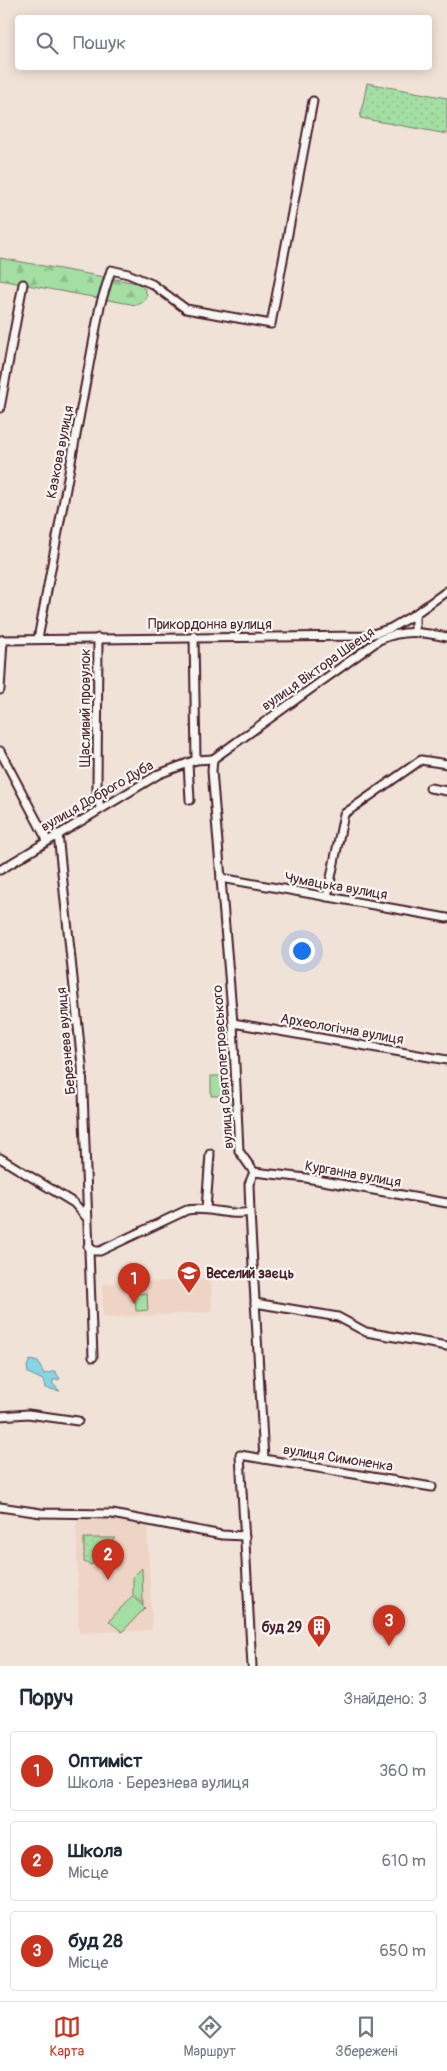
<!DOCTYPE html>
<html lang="uk">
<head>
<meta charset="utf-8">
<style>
	body { margin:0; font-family:Pangolin,sans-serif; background:#f6f6f7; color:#1f2937 }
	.you { position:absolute; left:301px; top:950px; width:18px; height:18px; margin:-12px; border:4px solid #fff; border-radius:50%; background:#1a73e8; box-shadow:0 0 0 8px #1a73e833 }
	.badge { display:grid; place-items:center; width:32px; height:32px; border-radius:50%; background:#c8321e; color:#fff; font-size:16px; font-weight:700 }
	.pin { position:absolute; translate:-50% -41px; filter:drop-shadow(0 1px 2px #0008) }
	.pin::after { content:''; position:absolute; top:26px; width:18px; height:15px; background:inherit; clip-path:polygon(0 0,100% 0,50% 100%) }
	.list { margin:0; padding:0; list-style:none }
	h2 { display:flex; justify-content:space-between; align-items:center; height:65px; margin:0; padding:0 20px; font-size:21px }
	h2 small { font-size:16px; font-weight:400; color:#747a83 }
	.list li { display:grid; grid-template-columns:32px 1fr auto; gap:15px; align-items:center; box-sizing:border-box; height:80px; margin:0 10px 10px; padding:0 10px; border:1px solid #e0e1e3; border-radius:5px }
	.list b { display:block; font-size:19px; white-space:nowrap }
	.list p { margin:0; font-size:16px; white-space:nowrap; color:#747a83 }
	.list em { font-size:16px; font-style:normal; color:#747a83 }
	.icon { flex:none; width:28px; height:28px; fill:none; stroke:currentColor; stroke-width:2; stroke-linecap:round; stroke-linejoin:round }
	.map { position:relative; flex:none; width:447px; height:1666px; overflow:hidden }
	.search { position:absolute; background:#fff; box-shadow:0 2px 12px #0003; left:15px; right:15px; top:15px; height:55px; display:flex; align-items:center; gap:12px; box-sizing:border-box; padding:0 18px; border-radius:5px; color:#747a83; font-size:19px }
	.sheet { height:335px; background:#fff }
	nav { display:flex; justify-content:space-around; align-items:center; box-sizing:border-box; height:70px; border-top:1px solid #e0e1e3; background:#fff; font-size:14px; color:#747a83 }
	nav a { display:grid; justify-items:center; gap:2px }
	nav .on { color:#c8321e }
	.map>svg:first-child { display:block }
	.built { fill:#eed4c4 }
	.green { fill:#a3dea3; stroke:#767e67 }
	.forest { fill:url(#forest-firs); stroke:#767e67 }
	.park { fill:url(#park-dots); stroke:#767e67 }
	.water { fill:#86d5e2; stroke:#6e8c99 }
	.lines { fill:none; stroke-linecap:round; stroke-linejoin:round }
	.minor-casing { stroke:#4a1f2b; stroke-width:11 }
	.minor { stroke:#f6f6f2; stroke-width:7 }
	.labels { text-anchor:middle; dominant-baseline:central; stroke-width:4.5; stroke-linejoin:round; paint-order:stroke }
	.street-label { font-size:14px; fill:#4a1f2b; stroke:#f6f6f2 }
	.poi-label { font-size:14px; font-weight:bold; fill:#4a1f2b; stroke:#f6f6f2; text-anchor:start }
</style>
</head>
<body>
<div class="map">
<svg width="447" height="1666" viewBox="0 0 447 1666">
	<defs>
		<pattern id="forest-firs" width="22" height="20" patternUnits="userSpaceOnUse" patternTransform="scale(1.25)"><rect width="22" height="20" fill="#a3dea3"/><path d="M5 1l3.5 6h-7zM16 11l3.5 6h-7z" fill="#8ebe8c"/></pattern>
		<pattern id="park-dots" width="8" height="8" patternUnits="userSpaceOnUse" patternTransform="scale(1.25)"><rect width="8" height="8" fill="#a3dea3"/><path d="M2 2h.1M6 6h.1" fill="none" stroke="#8ebe8c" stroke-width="1.8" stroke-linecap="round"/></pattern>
	</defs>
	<rect width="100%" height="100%" fill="#f1e2d7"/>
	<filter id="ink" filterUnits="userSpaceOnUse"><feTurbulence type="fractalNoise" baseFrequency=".02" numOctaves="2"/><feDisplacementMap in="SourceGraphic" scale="10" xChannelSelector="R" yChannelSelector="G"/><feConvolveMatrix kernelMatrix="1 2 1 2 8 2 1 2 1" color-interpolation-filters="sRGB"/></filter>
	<g filter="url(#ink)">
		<g class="built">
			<polygon points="211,1279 212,1312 103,1318 102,1284"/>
			<polygon points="76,1520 113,1520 147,1526 152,1630 79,1633"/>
		</g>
		<g class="green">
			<polygon points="211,1076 221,1076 222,1096 211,1096"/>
			<polygon points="147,1293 148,1310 136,1311 135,1294"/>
			<polygon points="142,1568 143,1604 133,1595 133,1577"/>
			<polygon points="132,1596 145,1608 122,1632 109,1621"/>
		</g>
		<polygon class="forest" points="0,258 137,283 144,288 147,295 142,303 136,305 0,280"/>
		<g class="park">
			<polygon points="367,83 447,98 447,134 360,118"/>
			<polygon points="84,1538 115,1538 92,1565 84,1562"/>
		</g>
		<polygon class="water" points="30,1360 38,1362 44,1374 55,1371 60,1379 53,1380 53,1384 60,1391 45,1388 43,1380 28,1373 27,1366"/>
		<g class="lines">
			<defs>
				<g id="minor">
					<polyline points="0,408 23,284"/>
					<polyline points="415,631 415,614 447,591"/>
					<polyline points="194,636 196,760"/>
					<polyline points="98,638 97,790 100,808"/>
					<polyline points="38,639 100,306 111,270 128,274 152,284 186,309 271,324 313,101"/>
					<polyline points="0,640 367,636 391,628 415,614"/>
					<polyline points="0,690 3,640"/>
					<polyline points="0,751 47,840"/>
					<polyline points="213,759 212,771 233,1023 239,1151 254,1172 249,1184 250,1212 264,1459"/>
					<path d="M213 759 379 640C403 629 422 632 447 637"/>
					<polyline points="188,763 190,800"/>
					<polyline points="430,788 447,791"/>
					<polyline points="58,834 82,1065 93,1357"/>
					<polyline points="0,870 159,774 196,760 213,759"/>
					<polyline points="221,878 447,918"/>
					<polyline points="327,897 344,814 421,760 447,764"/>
					<polyline points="233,1023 447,1060"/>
					<polyline points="0,1158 74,1203 87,1218"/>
					<polyline points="254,1172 306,1178 447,1203"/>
					<polyline points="206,1209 210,1154"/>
					<path d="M88 1246 94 1251H100L187 1210C208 1206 229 1217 250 1212"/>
					<polyline points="255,1303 338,1317 366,1332 447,1346"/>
					<polyline points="0,1416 28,1414 78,1421"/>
					<polyline points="0,1507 41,1513 112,1514 222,1535 245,1536"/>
					<polyline points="252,1666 240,1455 432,1487"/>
				</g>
			</defs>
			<use href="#minor" class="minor-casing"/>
			<use href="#minor" class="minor"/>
		</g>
	</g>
	<defs>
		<symbol id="school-pin" viewBox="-11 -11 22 30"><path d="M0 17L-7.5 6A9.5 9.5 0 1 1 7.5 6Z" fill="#c8321e" stroke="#f6f6f2"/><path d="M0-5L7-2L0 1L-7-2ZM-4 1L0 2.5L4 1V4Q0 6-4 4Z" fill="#fff"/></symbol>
		<symbol id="building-pin" viewBox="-11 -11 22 30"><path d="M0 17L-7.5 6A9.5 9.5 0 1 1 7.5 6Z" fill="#c8321e" stroke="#f6f6f2"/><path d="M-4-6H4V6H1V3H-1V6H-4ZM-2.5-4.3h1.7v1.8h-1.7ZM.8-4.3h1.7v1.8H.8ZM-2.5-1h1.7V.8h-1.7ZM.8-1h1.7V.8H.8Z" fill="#fff"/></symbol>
	</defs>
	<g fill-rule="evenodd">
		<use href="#school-pin" x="175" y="1259" width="28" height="38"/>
		<use href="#building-pin" x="305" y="1613" width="28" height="38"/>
	</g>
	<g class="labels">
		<g class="street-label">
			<text transform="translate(60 452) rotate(-79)">Казкова вулиця</text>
			<text x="210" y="624">Прикордонна вулиця</text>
			<text transform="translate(318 669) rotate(-35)">вулиця Віктора Швеця</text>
			<text transform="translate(85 708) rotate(-90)">Щасливий провулок</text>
			<text transform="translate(97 796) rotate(-30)">вулиця Доброго Дуба</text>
			<text transform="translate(336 886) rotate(10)">Чумацька вулиця</text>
			<text transform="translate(342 1029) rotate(10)">Археологічна вулиця</text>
			<text transform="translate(66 1041) rotate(-95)">Березнева вулиця</text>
			<text transform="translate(223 1067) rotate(-94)">вулиця Святопетровського</text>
			<text transform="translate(353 1174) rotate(10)">Курганна вулиця</text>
			<text transform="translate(338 1458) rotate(9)">вулиця Симоненка</text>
		</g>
		<g class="poi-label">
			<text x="206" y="1273">Веселий заєць</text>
			<text x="302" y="1627" text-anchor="end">буд 29</text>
		</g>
	</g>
</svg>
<div class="you"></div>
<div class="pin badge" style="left:134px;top:1304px">1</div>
<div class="pin badge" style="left:108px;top:1580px">2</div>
<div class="pin badge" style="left:389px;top:1646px">3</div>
<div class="search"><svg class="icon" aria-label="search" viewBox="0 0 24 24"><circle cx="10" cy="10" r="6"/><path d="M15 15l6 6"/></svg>Пошук</div>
</div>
<section class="sheet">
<h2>Поруч<small>Знайдено: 3</small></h2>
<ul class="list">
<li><span class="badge">1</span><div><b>Оптиміст</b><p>Школа · Березнева вулиця</p></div><em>360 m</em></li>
<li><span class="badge">2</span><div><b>Школа</b><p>Місце</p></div><em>610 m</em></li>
<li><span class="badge">3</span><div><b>буд 28</b><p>Місце</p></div><em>650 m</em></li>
</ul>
</section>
<nav>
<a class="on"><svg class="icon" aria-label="map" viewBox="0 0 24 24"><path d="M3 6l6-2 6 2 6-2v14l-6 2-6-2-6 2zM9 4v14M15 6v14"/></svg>Карта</a>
<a><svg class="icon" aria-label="directions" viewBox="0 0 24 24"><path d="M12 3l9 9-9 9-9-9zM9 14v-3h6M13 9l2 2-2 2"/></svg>Маршрут</a>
<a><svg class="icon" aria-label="saved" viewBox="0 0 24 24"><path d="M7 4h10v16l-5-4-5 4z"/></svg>Збережені</a>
</nav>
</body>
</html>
